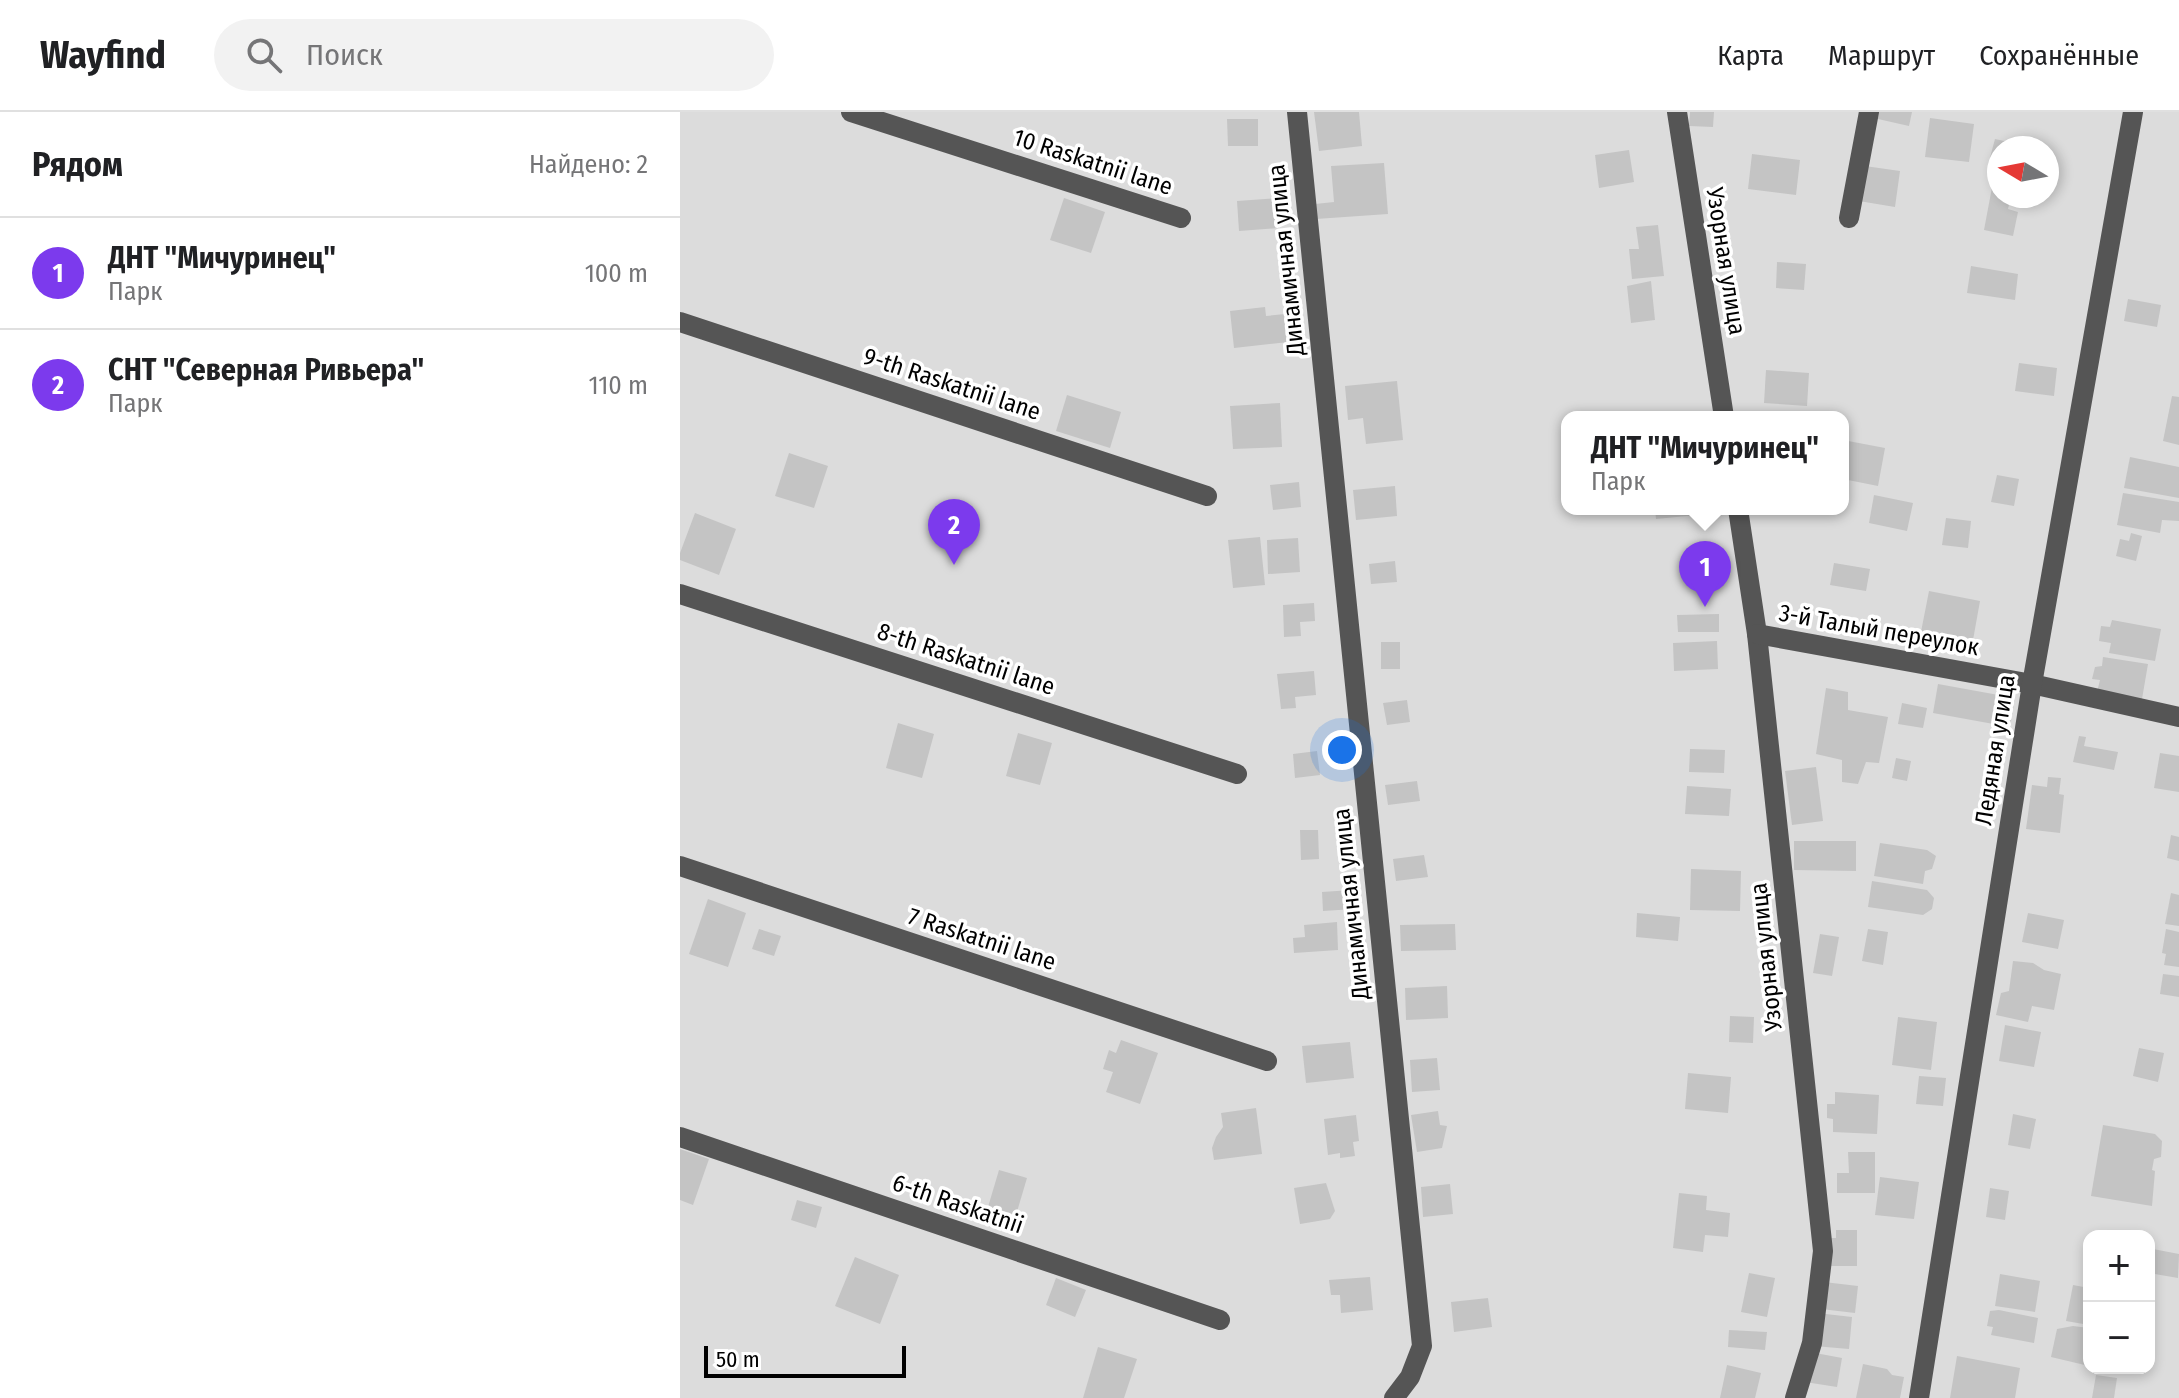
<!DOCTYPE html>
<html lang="ru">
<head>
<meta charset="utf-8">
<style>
	body { margin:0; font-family:"Fira Sans Condensed",sans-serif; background:#f2f2f2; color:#202124 }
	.controls { position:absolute; right:24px; bottom:24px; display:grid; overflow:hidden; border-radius:16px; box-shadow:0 4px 12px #0003 }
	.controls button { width:72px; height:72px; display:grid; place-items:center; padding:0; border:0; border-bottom:2px solid #e0e0e0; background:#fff; color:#202124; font:40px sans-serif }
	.compass { position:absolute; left:1307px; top:24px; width:72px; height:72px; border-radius:50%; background:#fff; box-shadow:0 4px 12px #0003; rotate:280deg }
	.scale { position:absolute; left:24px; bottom:20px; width:202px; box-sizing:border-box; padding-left:8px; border:4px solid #000; border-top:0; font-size:22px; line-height:28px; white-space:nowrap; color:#000; -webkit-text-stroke:6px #fff; paint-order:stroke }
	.you { position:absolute; left:662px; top:638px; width:28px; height:28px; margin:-20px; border:6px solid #fff; border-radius:50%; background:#1a73e8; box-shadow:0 0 0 12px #1a73e833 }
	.badge { display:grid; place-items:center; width:52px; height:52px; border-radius:50%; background:#7c3aed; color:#fff; font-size:26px; font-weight:700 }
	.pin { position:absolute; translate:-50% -66px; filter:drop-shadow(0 2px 4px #0008) }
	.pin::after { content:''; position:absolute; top:42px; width:28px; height:24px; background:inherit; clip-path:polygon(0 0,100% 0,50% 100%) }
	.popup { position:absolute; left:881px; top:299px; width:288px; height:104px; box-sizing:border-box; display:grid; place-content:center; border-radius:16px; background:#fff; filter:drop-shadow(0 2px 6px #0005); font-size:26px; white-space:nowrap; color:#757577 }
	.popup b { font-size:30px; color:#202124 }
	.popup::after { content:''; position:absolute; left:50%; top:100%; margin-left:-16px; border:16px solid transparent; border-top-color:#fff }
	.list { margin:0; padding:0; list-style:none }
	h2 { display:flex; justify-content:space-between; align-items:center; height:104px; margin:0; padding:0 32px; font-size:34px }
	h2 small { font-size:26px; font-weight:400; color:#757577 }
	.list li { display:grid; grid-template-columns:52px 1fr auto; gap:24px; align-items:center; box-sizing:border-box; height:112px; padding:0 32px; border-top:2px solid #e0e0e0 }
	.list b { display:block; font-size:30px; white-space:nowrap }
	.list p { margin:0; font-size:26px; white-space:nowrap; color:#757577 }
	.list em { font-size:26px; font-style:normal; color:#757577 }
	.icon { flex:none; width:44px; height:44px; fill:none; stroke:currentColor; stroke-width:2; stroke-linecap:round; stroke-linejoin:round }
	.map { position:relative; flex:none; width:1499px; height:1286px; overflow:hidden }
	header { display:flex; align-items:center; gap:48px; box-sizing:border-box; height:112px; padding:0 40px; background:#fff; border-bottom:2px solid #e0e0e0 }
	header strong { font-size:38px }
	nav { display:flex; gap:44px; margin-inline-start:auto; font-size:28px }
	.search { width:560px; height:72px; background:#f2f2f2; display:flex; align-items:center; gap:20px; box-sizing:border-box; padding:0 28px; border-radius:44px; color:#757577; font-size:30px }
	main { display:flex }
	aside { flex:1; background:#fff }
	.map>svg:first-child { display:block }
	.green { fill:#dcdcdc; fill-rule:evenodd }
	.building { fill:#c4c4c4 }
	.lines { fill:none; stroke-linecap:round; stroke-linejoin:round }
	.minor { stroke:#555; stroke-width:20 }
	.labels { text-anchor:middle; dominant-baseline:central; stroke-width:7; stroke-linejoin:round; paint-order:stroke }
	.street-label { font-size:24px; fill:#000; stroke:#fff }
</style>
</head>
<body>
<header>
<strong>Wayfind</strong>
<div class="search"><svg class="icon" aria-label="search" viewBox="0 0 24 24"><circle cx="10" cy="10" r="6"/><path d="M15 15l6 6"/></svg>Поиск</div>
<nav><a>Карта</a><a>Маршрут</a><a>Сохранённые</a></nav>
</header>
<main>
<aside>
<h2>Рядом<small>Найдено: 2</small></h2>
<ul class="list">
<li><span class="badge">1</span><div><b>ДНТ &quot;Мичуринец&quot;</b><p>Парк</p></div><em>100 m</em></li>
<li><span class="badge">2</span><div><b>СНТ &quot;Северная Ривьера&quot;</b><p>Парк</p></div><em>110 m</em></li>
</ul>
</aside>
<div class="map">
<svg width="1499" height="1286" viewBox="0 0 1499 1286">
	<rect width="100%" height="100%" fill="#fff"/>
	<path class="green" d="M0 0H1499V1286H0ZM1319 36H1367V84H1319ZM887 305H1163V397H887ZM1409 1124H1469V1256H1409Z"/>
	<g class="building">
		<polygon points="634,0 679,0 682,34 639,39"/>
		<polygon points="1010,0 1034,0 1033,15 1009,14"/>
		<polygon points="1199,0 1232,0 1229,14 1198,7"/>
		<polygon points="1250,6 1294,12 1289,50 1245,45"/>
		<polygon points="547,7 578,7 578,34 548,34"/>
		<polygon points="1315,27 1343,33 1342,36 1319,36 1319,56 1308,53"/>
		<polygon points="949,38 954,70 919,76 915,43"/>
		<polygon points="1072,42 1120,48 1116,83 1068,77"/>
		<polygon points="704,51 708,102 636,107 635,92 654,90 651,54"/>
		<polygon points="1185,54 1220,59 1215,95 1179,89"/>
		<polygon points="1313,70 1319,71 1319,84 1331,84 1328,97 1338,100 1333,124 1304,118"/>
		<polygon points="384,86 425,100 411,141 370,128"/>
		<polygon points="597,86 599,116 559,119 557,89"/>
		<polygon points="978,113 984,164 952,167 949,137 959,137 956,115"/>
		<polygon points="1097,150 1126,152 1124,178 1096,176"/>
		<polygon points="1291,154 1338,162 1335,188 1287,181"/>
		<polygon points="971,169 975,208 951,211 947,174"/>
		<polygon points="1448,187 1481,193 1477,215 1444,209"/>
		<polygon points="585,195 586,204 615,201 618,229 554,236 550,199"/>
		<polygon points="1339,251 1377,256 1374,284 1335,279"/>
		<polygon points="1086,258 1129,261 1127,294 1084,291"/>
		<polygon points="717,269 723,328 686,332 683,306 668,308 665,274"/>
		<polygon points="387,283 441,300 430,336 376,319"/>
		<polygon points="1492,284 1499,285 1499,333 1483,329"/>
		<polygon points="600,291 602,335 553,337 550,294"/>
		<polygon points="1163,328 1205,336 1198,374 1163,367"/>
		<polygon points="109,341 148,354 134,396 95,384"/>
		<polygon points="1450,345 1499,355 1499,386 1444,376"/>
		<polygon points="1317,363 1339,367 1334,394 1311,390"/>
		<polygon points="619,370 621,395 593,398 590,373"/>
		<polygon points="715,374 717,404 676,408 673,378"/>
		<polygon points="1443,381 1499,390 1499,409 1482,408 1480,421 1437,413"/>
		<polygon points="1194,383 1233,391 1227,419 1189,411"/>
		<polygon points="975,397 1017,397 1017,403 976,407"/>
		<polygon points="15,401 56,417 39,463 0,448 0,441"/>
		<polygon points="1266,406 1291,409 1288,436 1262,433"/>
		<polygon points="1451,421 1462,424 1456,449 1436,444 1440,427 1449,429"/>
		<polygon points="580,425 585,473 553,476 548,428"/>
		<polygon points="618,426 620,460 588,462 587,428"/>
		<polygon points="715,449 717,470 691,472 689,452"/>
		<polygon points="1154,451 1190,457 1186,479 1150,473"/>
		<polygon points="1249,479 1300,489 1293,528 1275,525 1274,532 1240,525"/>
		<polygon points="634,491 635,509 620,510 621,524 604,525 603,493"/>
		<polygon points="1039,502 1039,520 998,520 997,503"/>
		<polygon points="1432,508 1481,517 1475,549 1429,541 1431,531 1419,529 1421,514 1430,515"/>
		<polygon points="1037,529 1038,557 994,559 993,531"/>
		<rect x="701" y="530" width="19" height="27"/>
		<polygon points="1423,545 1468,552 1462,587 1417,580 1420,568 1412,567 1415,555 1422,554"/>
		<polygon points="634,559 636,583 615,585 616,596 601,597 597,562"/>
		<polygon points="1258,572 1335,586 1330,615 1253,601"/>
		<polygon points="1146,576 1168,580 1168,598 1208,605 1199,651 1186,650 1178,672 1162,670 1162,648 1136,642"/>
		<polygon points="727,588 730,610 707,613 703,591"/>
		<polygon points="1222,591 1247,596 1243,616 1218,612"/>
		<polygon points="218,611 254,622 242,666 206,656"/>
		<polygon points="338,621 372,631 360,673 326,664"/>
		<polygon points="1399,624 1406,625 1404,634 1438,640 1434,658 1393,650"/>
		<polygon points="1010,637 1045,638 1044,661 1009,660"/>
		<polygon points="637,639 640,663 615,666 613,642"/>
		<polygon points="1480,641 1499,644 1499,680 1474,676"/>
		<polygon points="1216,646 1231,649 1227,669 1212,666"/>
		<polygon points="1136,655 1143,709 1112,713 1105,659"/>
		<polygon points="1368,665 1381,666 1379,682 1384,683 1380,721 1346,717 1352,673 1367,675"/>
		<polygon points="737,669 740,689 708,693 705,673"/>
		<polygon points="1007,674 1051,677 1049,704 1005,702"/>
		<polygon points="620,718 638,718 639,747 621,748"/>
		<polygon points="1491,723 1499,725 1499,749 1487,746"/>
		<polygon points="1114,729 1176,729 1176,759 1114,758"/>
		<polygon points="1200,731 1247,738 1256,744 1252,757 1245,759 1243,772 1194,764"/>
		<polygon points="744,743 748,765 716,769 713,747"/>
		<polygon points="1011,757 1061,759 1060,799 1010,798"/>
		<polygon points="1192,769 1247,778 1254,786 1252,797 1243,803 1188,795"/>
		<polygon points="672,778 674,797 643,799 642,780"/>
		<polygon points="1491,781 1499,783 1499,814 1485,812"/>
		<polygon points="28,787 66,801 48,855 9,842"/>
		<polygon points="957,801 1000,805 998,829 956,825"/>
		<polygon points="1348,801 1384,808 1378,837 1342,830"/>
		<polygon points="657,810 658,838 614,841 613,826 625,825 624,813"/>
		<polygon points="775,812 776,838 721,839 720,813"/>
		<polygon points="79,817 101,824 94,844 72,837"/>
		<polygon points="1188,817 1208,820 1203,853 1182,849"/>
		<polygon points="1486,817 1499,820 1499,855 1484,853 1486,842 1482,841"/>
		<polygon points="1140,822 1159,825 1152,864 1133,861"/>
		<polygon points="1333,849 1353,851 1364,858 1381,862 1374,898 1352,894 1348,910 1316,903 1321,881 1329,879"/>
		<polygon points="1483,862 1499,864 1499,885 1480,882"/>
		<polygon points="767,874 768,906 726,908 725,876"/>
		<polygon points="1050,904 1074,905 1073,931 1049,930"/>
		<polygon points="1218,905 1257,910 1251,958 1212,953"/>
		<polygon points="1325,913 1361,920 1354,955 1319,949"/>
		<polygon points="441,928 478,941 460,992 426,980 433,960 423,957 429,938 436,941"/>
		<polygon points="670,930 674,966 626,971 622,934"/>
		<polygon points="1459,936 1484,941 1478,970 1453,964"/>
		<polygon points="757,946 760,978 732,980 730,948"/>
		<polygon points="1008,961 1051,965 1048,1001 1005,997"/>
		<polygon points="1239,964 1266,966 1263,994 1236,992"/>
		<polygon points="1155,980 1199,983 1197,1022 1153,1020 1153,1007 1147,1006 1147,992 1155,992"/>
		<polygon points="576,996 582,1042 534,1048 532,1036 536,1025 543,1015 541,1001"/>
		<polygon points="758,999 760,1013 767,1014 762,1036 737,1040 731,1003"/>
		<polygon points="1333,1002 1356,1007 1350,1037 1328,1033"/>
		<polygon points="676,1003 679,1029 673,1030 675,1044 660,1046 660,1041 648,1043 644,1007"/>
		<polygon points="1423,1013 1475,1022 1482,1029 1481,1045 1474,1047 1472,1058 1475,1059 1472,1094 1411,1084"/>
		<polygon points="0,1037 29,1047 13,1093 0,1088"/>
		<polygon points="1168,1040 1195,1040 1195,1081 1157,1081 1157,1061 1169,1061"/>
		<polygon points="319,1058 347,1066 336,1103 308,1095"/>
		<polygon points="1200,1065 1239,1070 1234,1107 1195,1103"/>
		<polygon points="646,1071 655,1099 650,1107 620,1112 614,1076"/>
		<polygon points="770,1072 773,1102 743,1105 741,1075"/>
		<polygon points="1310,1076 1329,1079 1325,1108 1306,1105"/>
		<polygon points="999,1081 1027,1084 1026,1098 1050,1101 1048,1125 1025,1123 1023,1140 993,1136"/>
		<polygon points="117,1088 142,1095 136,1116 111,1108"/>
		<polygon points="1156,1118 1177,1118 1177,1154 1145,1154 1145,1126 1156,1126"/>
		<polygon points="1473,1137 1499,1142 1498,1166 1469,1161"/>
		<polygon points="175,1145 219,1163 200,1212 155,1194"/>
		<polygon points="1069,1161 1095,1166 1087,1205 1061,1200"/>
		<polygon points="1320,1162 1360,1169 1355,1200 1315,1194"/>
		<polygon points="690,1165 693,1198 661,1201 660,1183 651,1183 649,1168"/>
		<polygon points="376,1166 406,1178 395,1205 366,1193"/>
		<polygon points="1144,1170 1178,1174 1175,1201 1141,1197"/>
		<polygon points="1393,1173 1409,1176 1409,1213 1386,1209"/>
		<polygon points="808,1186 812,1215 774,1220 771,1190"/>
		<polygon points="1319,1198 1358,1206 1354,1231 1311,1223 1313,1215 1307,1214 1310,1199"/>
		<polygon points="1137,1201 1172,1205 1169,1237 1134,1234"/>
		<polygon points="1393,1214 1409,1216 1409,1254 1371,1245 1377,1217"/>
		<polygon points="1049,1218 1087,1220 1085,1238 1048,1235"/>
		<polygon points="418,1235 457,1247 444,1286 403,1286"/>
		<polygon points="1130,1240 1162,1246 1157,1275 1125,1270"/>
		<polygon points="1277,1244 1340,1256 1335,1286 1270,1286"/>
		<polygon points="1183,1252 1207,1257 1212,1263 1224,1265 1220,1286 1176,1286"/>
		<polygon points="1047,1253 1081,1261 1075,1286 1040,1286"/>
		<polygon points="1416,1263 1437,1266 1434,1286 1412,1286"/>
	</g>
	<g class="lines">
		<g class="minor">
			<polyline points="171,0 501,106"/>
			<polyline points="617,0 742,1234 730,1265 714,1286"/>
			<polyline points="997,0 1044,305"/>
			<polyline points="1169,106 1189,0"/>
			<polyline points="0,210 527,384"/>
			<polyline points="1058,397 1077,522 1143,1139 1132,1231 1115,1286"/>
			<polyline points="0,482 557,662"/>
			<polyline points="1077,522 1352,572 1499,605"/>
			<polyline points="0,754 587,949"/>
			<polyline points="0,1025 540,1208"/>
			<polyline points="1239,1286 1352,572 1453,0"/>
		</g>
	</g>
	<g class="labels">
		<g class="street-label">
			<text transform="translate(413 50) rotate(18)">10 Raskatnii lane</text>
			<text transform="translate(606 148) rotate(-96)">Динамичная улица</text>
			<text transform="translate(1046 149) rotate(81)">Узорная улица</text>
			<text transform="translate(272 272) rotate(18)">9-th Raskatnii lane</text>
			<text transform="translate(1199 518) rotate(10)">3-й Талый переулок</text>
			<text transform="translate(286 547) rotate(18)">8-th Raskatnii lane</text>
			<text transform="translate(1315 638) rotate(-81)">Ледяная улица</text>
			<text transform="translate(671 792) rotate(-96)">Динамичная улица</text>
			<text transform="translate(302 827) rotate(18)">7 Raskatnii lane</text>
			<text transform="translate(1086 845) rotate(-96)">Узорная улица</text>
			<text transform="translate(278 1092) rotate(19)">6-th Raskatnii</text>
		</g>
	</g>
</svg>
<div class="controls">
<button>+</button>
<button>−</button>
</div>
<svg class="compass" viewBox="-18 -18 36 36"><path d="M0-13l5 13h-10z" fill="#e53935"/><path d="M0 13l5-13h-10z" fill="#757577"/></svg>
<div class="scale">50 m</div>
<div class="you"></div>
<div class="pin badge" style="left:1025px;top:495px">1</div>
<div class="popup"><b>ДНТ &quot;Мичуринец&quot;</b>Парк</div>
<div class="pin badge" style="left:274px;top:453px">2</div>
</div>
</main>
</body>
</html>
